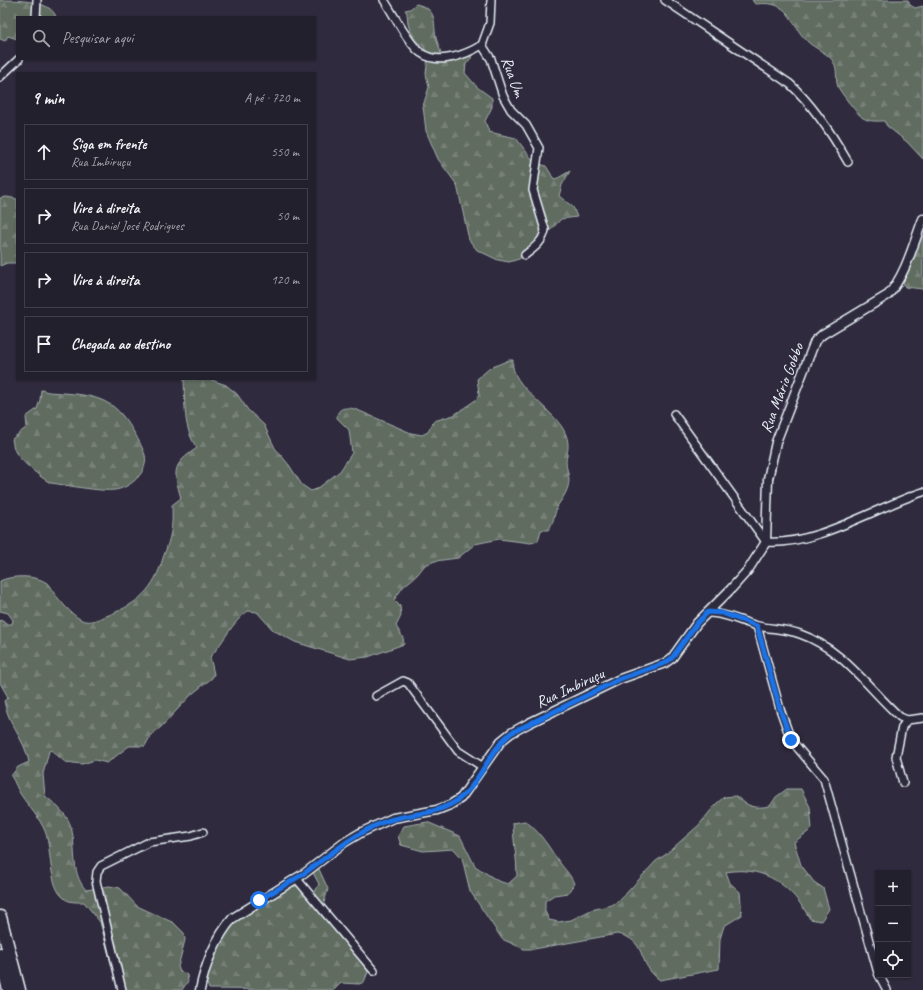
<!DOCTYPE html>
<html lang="pt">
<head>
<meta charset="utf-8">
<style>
	body { margin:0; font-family:Caveat,sans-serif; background:#2f2d3a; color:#f1f3f6 }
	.controls { position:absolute; right:12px; bottom:12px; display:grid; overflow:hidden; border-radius:0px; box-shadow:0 1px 3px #0004 }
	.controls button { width:36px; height:36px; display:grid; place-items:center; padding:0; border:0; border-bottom:1px solid #403e4a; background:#23202e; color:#f1f3f6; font:20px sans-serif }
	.stop { position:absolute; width:12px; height:12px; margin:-9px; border:3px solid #1a73e8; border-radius:50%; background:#fff }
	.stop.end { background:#1a73e8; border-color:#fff; box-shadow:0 1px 4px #0008 }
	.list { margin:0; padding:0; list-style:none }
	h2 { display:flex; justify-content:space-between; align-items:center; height:52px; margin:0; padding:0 16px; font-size:17px }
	h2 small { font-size:13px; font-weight:400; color:#a3a3aa }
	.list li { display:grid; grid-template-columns:26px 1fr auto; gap:12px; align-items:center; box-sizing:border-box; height:56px; margin:0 8px 8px; padding:0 8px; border:1px solid #403e4a; border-radius:0px }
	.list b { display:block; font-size:15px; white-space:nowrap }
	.list p { margin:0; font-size:13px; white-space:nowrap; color:#a3a3aa }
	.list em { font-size:13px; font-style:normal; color:#a3a3aa }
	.icon { flex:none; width:22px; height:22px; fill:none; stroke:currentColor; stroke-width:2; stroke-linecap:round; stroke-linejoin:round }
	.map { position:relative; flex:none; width:923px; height:990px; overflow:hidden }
	.search { position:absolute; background:#23202e; box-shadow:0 1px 3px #0004; left:16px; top:16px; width:300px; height:44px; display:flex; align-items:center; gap:10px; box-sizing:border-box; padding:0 14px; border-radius:0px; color:#a3a3aa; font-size:15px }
	.panel { position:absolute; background:#23202e; box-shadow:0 1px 3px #0004; left:16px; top:72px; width:300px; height:308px; border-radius:0px }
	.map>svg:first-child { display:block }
	.forest { fill:url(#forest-firs); stroke:#a4aeac }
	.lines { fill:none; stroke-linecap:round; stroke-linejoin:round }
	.minor-casing { stroke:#e8f1f8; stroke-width:10 }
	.tertiary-casing { stroke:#e8f1f8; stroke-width:11 }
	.motorway-casing { stroke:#e8f1f8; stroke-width:15 }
	.minor { stroke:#2f2a3d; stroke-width:7 }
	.tertiary { stroke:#2f2a3d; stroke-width:8 }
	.motorway { stroke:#2f2a3d; stroke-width:12 }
	.route { stroke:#1a73e8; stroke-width:5 }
	.labels { text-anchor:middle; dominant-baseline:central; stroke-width:3.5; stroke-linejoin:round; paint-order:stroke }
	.street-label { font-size:16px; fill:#e8f1f8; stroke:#2f2a3d }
</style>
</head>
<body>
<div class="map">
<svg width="923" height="990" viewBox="0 0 923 990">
	<defs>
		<pattern id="forest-firs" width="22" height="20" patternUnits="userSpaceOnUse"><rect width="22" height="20" fill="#616c61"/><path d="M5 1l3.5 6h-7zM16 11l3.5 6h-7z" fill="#788178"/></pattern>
	</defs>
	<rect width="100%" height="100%" fill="#2f2a3d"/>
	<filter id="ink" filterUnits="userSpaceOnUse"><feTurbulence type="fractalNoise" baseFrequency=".025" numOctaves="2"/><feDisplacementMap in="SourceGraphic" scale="8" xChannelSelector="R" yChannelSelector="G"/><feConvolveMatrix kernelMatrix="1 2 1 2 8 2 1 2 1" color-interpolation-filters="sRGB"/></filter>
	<g filter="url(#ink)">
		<g class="forest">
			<path d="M0 0C16 0 51 0 56 17H17V39L8 36 5 41 0 39Z"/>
			<path d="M752 0H908L910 5 915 8 923 6V159L907 142 887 126 884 121C877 121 870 122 863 118 858 115 841 93 838 87 835 79 838 70 834 63 829 53 815 49 808 42 787 22 793 0 755 4Z"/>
			<path d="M416 4C438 9 433 21 436 38 438 44 440 50 442 56L455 54 472 57 466 64 465 73 477 87 492 98V107L485 121 489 132 516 138 534 162 546 166 554 179 558 178 570 171 562 185 559 196 573 207 577 217 561 219 530 252 519 259 509 262 498 260 477 250 469 240 457 185 438 159 426 131 423 106 429 87 426 74 428 56 424 47 415 40 411 33 408 24 407 13 405 10 410 9Z"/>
			<polygon points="7,197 17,199 17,263 7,263 0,266 0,198"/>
			<polygon points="923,220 923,289 905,287 902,281"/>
			<path d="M509 360H513C508 386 558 411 566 435 570 445 567 452 566 462 566 468 569 474 569 480 569 489 563 498 558 505 554 514 554 523 548 530H541L538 541 531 543 499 539 475 544 458 558 435 561 425 565 417 575 403 587 394 600 400 606 401 616 396 626 403 638 404 644 368 657 350 659 295 642 273 630 257 612 248 611C231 623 224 642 210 657L214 674 212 678 192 694 161 727 151 735 145 746H129L107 763 95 760 82 764 65 762 51 750 49 751 43 774 45 796C54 803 66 813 70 824 78 846 69 871 86 890L109 886 120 888 137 906 174 923 184 933 185 940 178 967 180 971 187 975 188 981 182 990H124L111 963 100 922 84 902C78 902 69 903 64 898 48 886 52 848 45 831 39 817 29 807 21 795 17 789 15 782 11 776L18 767 29 762C25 740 8 724 4 701L8 697 0 683V620L8 624H12L13 620 8 613 0 611V581C12 575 36 575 47 583 50 586 52 591 54 593 61 602 71 614 80 619 89 625 100 618 109 615 139 603 154 589 163 558 171 536 173 529 172 505L181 498C173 470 172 465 197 448 183 429 185 403 184 379H209L226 385 237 394 248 410 264 425 275 448 289 465 302 485 311 491 317 489 340 471 352 453 349 430 337 418C337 407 346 407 355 409L411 433 422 435 428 432 434 421 454 415 477 399 479 393 477 379 490 368Z"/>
			<path d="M41 390C44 390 46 392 49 392 70 394 93 393 111 405 124 413 140 440 145 455 149 472 130 488 115 490 101 492 66 485 51 483 42 479 19 460 15 451 13 447 13 443 12 439L27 427 26 417 37 409 40 400Z"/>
			<path d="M787 789H801L810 807 812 829 794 842 801 865 814 882 823 888 829 909 821 921 810 919C792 886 765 865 726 872L730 883 740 892 742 915 724 926 720 939 719 969 660 980C635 963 649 940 617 934L534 949H524L502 939 470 891 462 858 454 849 423 851 401 845 398 836 404 826 427 822 460 836 475 866 498 881 508 884 517 876C517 857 513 841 513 823L525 821C541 832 549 848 560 863 566 871 571 875 574 884L568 893 554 895 545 901V911L549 920 559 922 571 920 591 910 612 905 621 899 656 861 665 855 699 825 716 804 724 797 736 796C749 807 753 809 770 806L776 797Z"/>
			<polygon points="318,867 328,889 323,906 365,963 368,972 364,982 359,984 341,983 334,990 209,989 205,978 226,926 287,887 298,886 308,892 315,892 319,884 312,871"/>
		</g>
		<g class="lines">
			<defs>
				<g id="minor">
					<path d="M384 0C393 13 409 45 421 53 439 66 467 54 482 45L491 59 503 96 511 110 526 125 539 148 533 190 545 230C543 242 534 248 525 255"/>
					<path d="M665 0 790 84C814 106 832 134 848 162"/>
					<polyline points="36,17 37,0"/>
					<polyline points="482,45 490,23 491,0"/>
					<polyline points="0,77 19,59"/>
					<path d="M674 414 766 542C816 546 876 507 923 492"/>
					<path d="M709 613C727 613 741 622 758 626 772 629 787 629 800 634 843 649 868 688 900 717L907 720 923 718"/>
					<polyline points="757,626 780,709 791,740 824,779 878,973"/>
					<polyline points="376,696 403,681 408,683 458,751 483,767"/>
					<polyline points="903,783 896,757 902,727 907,720"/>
					<polyline points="296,878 374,971"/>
					<polyline points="879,975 887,990"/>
					<polyline points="122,990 96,881 97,872 101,866 149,842 191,836 203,832"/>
				</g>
				<path id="tertiary" d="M200 990C205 965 216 937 233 918L305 873 345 842 362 832 393 818 437 810 450 805 461 798 501 741 511 733 529 723 620 679 665 663 672 658 697 623 731 589 748 570 766 542 768 479 776 442 815 341 823 334 888 295C906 274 913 245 923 219"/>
				<g id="motorway">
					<polyline points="0,917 19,990"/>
					<polyline points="0,954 9,990"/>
				</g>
			</defs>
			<use href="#minor" class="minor-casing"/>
			<use href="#tertiary" class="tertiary-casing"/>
			<use href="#motorway" class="motorway-casing"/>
			<use href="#minor" class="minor"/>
			<use href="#tertiary" class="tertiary"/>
			<use href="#motorway" class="motorway"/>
		</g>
	</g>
	<g class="lines" filter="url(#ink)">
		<path class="route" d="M259 900C274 891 291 882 306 872 330 855 351 836 379 824 404 812 436 817 459 799 480 783 489 751 511 733L620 679 665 663 672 658 697 623 708 612 722 613 757 626 780 709 791 740"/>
	</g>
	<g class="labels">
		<g class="street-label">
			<text transform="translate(513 77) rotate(70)">Rua Um</text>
			<text transform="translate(782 388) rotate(-69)">Rua Mário Gobbo</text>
			<text transform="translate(570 688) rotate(-25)">Rua Imbiruçu</text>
		</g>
	</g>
</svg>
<div class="controls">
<button>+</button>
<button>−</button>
<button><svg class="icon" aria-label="locate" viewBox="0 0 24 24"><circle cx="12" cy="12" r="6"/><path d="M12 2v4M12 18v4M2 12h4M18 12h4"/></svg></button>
</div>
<div class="stop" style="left:259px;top:900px"></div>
<div class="stop end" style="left:791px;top:740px"></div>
<div class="search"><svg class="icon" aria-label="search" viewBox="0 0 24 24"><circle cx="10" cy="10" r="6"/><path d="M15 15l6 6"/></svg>Pesquisar aqui</div>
<section class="panel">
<h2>9 min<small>A pé · 720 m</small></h2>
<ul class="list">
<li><svg class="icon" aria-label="ahead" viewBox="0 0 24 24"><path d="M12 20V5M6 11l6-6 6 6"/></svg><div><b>Siga em frente</b><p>Rua Imbiruçu</p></div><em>550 m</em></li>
<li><svg class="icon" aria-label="right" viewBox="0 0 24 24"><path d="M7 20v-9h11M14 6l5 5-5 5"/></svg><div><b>Vire à direita</b><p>Rua Daniel José Rodrigues</p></div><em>50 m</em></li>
<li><svg class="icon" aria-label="right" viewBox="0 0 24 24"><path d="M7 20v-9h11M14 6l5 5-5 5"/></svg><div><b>Vire à direita</b></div><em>120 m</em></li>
<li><svg class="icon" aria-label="arrive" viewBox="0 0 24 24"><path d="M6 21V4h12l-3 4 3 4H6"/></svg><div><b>Chegada ao destino</b></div></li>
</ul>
</section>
</div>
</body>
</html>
